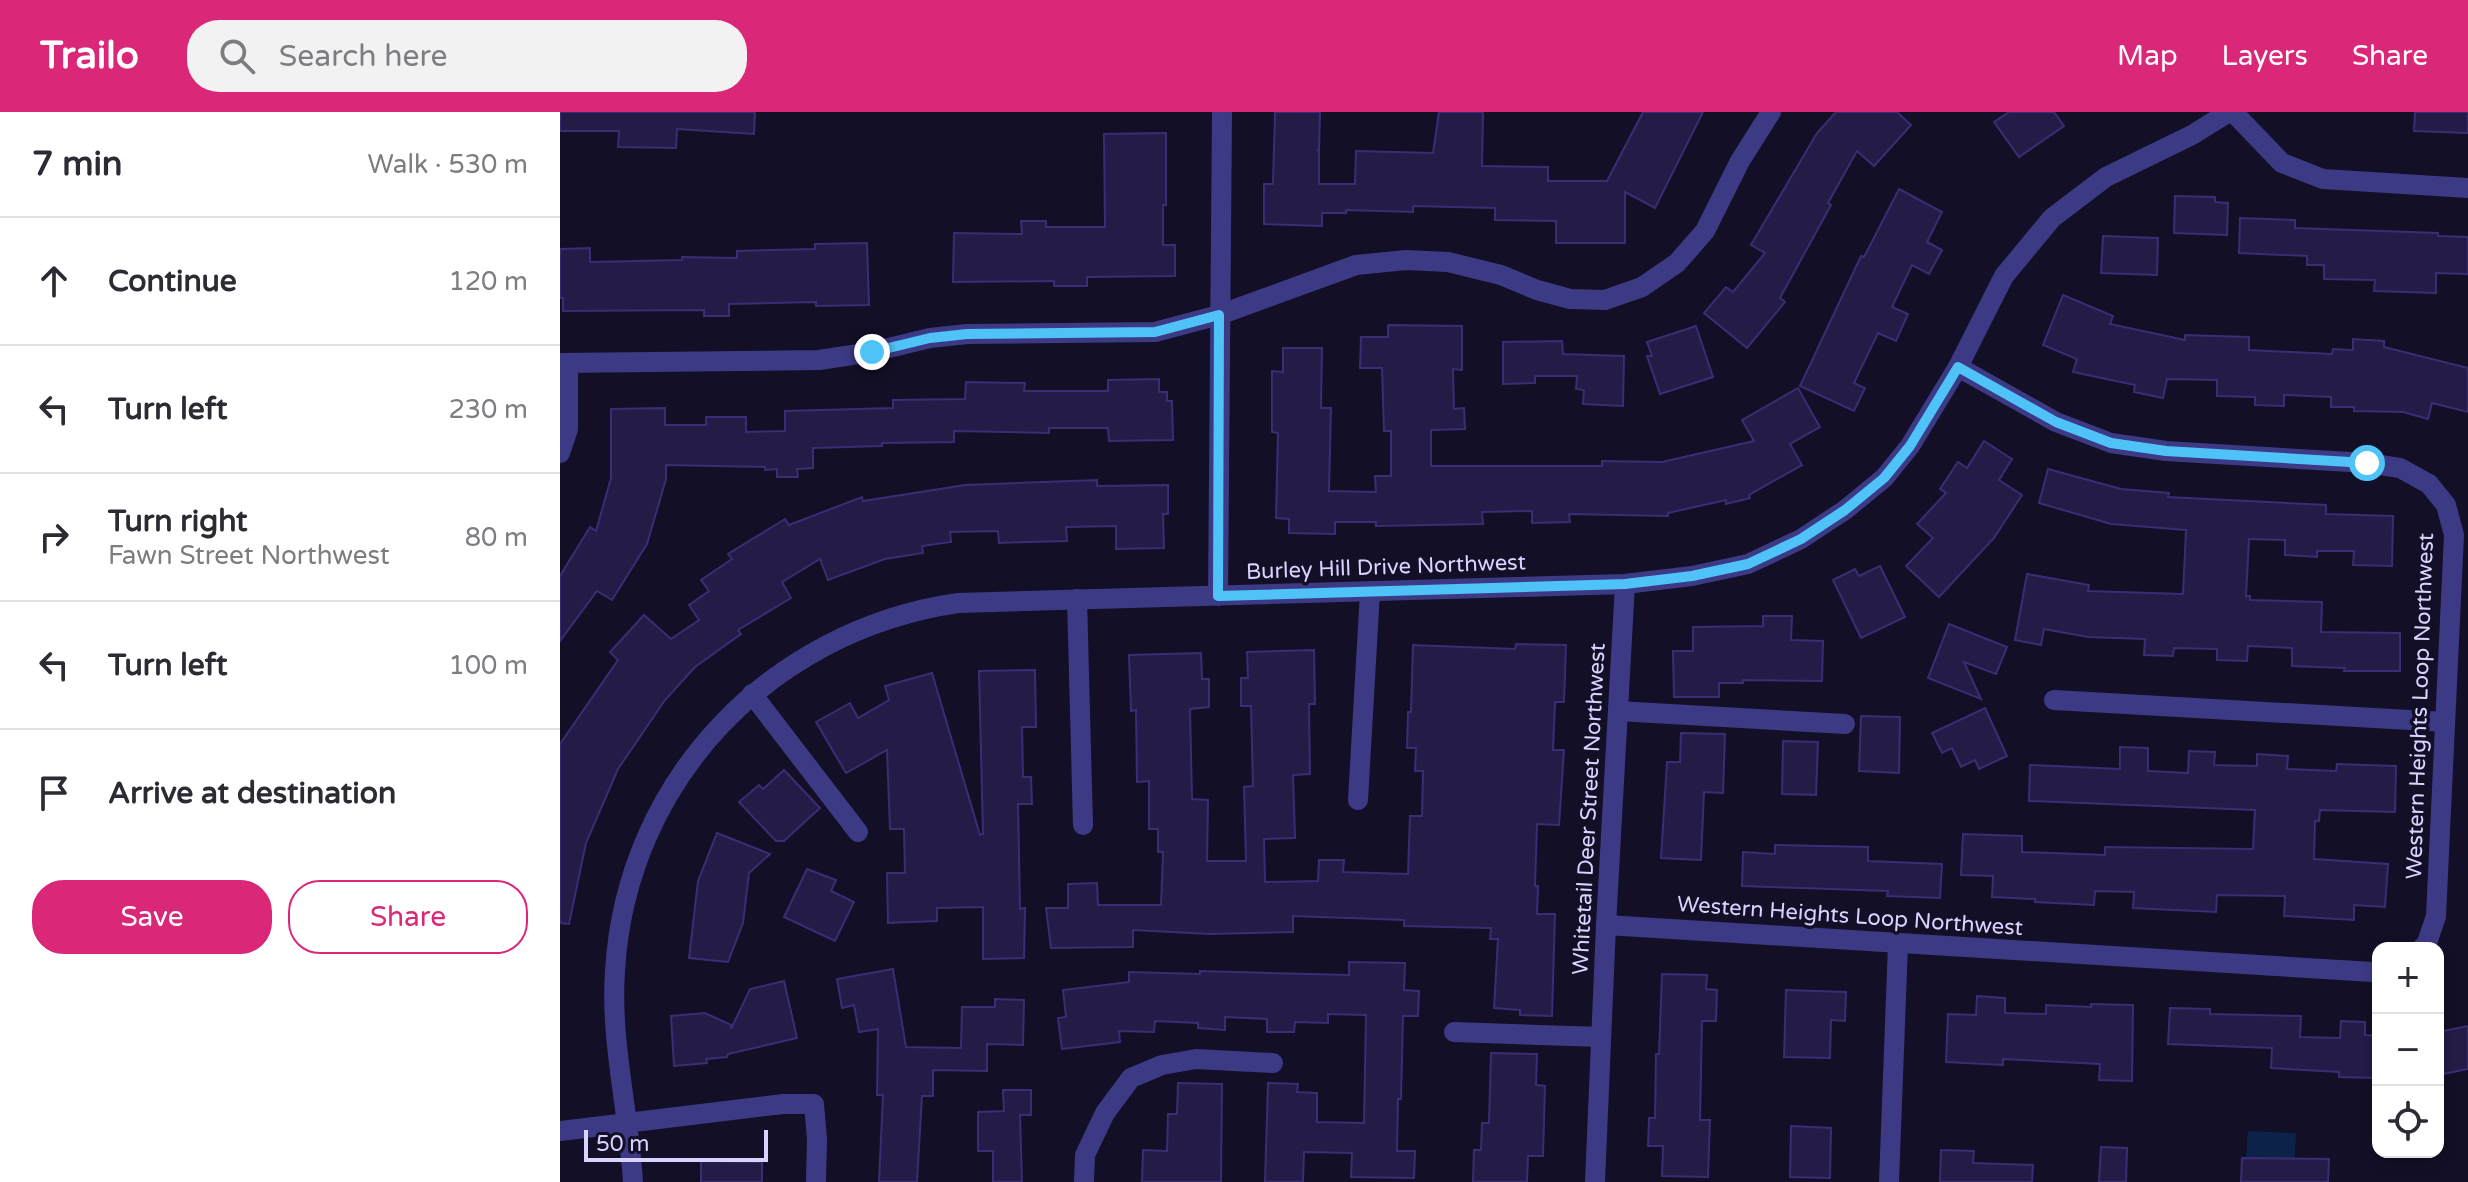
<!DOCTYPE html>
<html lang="en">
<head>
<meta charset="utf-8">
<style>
	body { margin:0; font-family:"Varela Round",sans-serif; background:#f2f2f3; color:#2b2b33 }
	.controls { position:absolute; right:24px; bottom:24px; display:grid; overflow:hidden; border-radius:16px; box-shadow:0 4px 12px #0003 }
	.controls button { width:72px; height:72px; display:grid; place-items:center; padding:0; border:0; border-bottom:2px solid #e1e1e2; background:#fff; color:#2b2b33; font:40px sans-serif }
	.scale { position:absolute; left:24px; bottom:20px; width:184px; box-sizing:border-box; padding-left:8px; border:4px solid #d9d4ff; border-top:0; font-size:22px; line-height:28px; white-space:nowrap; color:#d9d4ff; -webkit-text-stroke:6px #130f26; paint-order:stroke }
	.stop { position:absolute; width:24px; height:24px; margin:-18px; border:6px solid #4fc3f7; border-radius:50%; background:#fff }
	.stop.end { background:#4fc3f7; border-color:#fff; box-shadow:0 2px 8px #0008 }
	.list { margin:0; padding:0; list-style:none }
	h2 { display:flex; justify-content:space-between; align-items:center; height:104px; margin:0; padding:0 32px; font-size:34px }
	h2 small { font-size:26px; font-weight:400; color:#7c7c81 }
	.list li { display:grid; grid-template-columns:52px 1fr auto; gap:24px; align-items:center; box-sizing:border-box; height:128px; padding:0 32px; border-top:2px solid #e1e1e2 }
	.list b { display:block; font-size:30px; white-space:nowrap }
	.list p { margin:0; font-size:26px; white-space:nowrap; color:#7c7c81 }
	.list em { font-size:26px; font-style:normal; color:#7c7c81 }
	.actions { display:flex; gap:16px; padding:24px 32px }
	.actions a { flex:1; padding:18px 0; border:2px solid #db2777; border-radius:32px; text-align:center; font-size:28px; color:#db2777 }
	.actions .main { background:#db2777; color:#fff }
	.icon { flex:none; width:44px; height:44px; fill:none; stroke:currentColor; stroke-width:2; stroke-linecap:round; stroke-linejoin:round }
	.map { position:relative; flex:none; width:1908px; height:1070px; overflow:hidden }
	header { display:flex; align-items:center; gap:48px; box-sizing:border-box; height:112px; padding:0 40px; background:#db2777; color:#fff }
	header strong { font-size:38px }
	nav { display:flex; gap:44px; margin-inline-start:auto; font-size:28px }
	.search { width:560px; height:72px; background:#f2f2f3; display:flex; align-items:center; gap:20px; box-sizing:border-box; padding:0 28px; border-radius:32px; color:#7c7c81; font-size:30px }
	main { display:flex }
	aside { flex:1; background:#fff }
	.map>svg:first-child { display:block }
	.water { fill:#0c2248 }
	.building { fill:#241b47; stroke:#3b2d73; stroke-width:2 }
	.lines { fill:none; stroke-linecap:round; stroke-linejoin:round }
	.minor { stroke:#3d3a85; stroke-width:20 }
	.route { stroke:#4fc3f7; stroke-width:10 }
	.labels { text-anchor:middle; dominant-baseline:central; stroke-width:7; stroke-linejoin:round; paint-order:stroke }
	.street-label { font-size:22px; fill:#d9d4ff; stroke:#130f26 }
</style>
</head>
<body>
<header>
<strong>Trailo</strong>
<div class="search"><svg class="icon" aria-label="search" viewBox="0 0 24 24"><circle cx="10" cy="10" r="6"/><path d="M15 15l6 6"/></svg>Search here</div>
<nav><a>Map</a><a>Layers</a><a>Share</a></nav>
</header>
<main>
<aside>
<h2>7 min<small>Walk · 530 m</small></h2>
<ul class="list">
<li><svg class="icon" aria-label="ahead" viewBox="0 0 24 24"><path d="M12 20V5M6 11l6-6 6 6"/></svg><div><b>Continue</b></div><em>120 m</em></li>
<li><svg class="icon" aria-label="left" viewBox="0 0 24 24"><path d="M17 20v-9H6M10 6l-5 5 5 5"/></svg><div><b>Turn left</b></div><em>230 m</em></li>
<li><svg class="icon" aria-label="right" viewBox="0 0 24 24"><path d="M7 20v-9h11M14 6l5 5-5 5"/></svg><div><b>Turn right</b><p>Fawn Street Northwest</p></div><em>80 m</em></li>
<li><svg class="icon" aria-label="left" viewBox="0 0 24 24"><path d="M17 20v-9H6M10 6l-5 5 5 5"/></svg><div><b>Turn left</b></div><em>100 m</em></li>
<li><svg class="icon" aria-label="arrive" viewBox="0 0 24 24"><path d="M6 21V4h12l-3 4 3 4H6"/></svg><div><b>Arrive at destination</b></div></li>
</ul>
<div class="actions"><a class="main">Save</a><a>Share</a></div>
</aside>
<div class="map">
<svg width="1908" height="1070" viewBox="0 0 1908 1070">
	<rect width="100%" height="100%" fill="#130f26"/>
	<polygon class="water" points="1688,1019 1736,1021 1735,1048 1686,1045"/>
	<g class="building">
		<polygon points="0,0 195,0 194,22 117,17 116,36 58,35 59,19 0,19"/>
		<polygon points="715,0 760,0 759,37 758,38 759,38 759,72 795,72 796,39 873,41 879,0 923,0 922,54 988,55 988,69 1047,69 1083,0 1143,0 1095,96 1065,80 1065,131 996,131 996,109 935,108 935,96 853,94 853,100 786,98 786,101 762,101 762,114 704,112 704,72 713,72"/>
		<polygon points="1276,0 1337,0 1351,13 1314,54 1297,39 1268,91 1271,93 1220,186 1225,190 1187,236 1144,201 1166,175 1173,180 1205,141 1191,133 1257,21"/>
		<polygon points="1449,0 1494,0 1504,14 1459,45 1434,10"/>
		<polygon points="1855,0 1908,0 1908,21 1854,19"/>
		<polygon points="606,21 606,93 603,93 603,133 615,133 615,164 527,165 527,174 494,174 494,169 393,170 394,121 462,122 461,109 486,109 486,115 545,115 544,22"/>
		<polygon points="1339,77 1382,100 1367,130 1382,138 1369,162 1352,153 1332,195 1348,202 1336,229 1318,221 1294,271 1305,276 1294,299 1240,274 1301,144 1304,145"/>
		<polygon points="1615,84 1655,85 1655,90 1668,91 1667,123 1614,121"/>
		<polygon points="1680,106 1735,108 1735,116 1878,121 1878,124 1908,125 1908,162 1876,161 1876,181 1814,179 1815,168 1764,167 1764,153 1747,153 1747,144 1679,141"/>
		<polygon points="1543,124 1598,126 1597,163 1541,161"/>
		<polygon points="307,131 309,193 256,194 256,190 169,192 169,204 144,204 144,198 3,199 3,186 0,186 0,137 30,136 30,150 122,148 122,145 177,146 177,139 255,137 255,132"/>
		<polygon points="1503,183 1553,204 1550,212 1625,228 1625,223 1689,225 1689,238 1772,242 1773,237 1793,238 1793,227 1824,229 1824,235 1908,256 1908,300 1872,291 1868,307 1843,300 1794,299 1794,295 1771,295 1771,285 1724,283 1724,294 1695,293 1695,285 1657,284 1657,268 1607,267 1603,286 1574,280 1575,273 1513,260 1517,247 1483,233"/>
		<polygon points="828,213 902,214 902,258 893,257 894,297 904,296 905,317 871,318 871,354 1042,354 1042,349 1102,350 1194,329 1182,308 1238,276 1260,315 1230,332 1242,353 1189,383 1190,386 1166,392 1166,388 1108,401 1108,404 1009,402 1010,410 972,411 972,399 922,400 923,412 816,414 816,410 775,410 775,422 729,421 729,407 716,406 718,321 712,320 712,259 723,260 723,236 762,236 761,296 771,296 769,379 816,380 815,364 831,364 831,319 824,319 822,256 800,256 801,225 828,225"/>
		<polygon points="1136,214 1153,265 1100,282 1087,244 1092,244 1087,230"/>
		<polygon points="1002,229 1003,242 1064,244 1063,294 1023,292 1024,278 1016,277 1017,264 975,264 975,271 943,272 943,230"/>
		<polygon points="599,267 599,280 607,280 607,289 612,289 613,328 549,329 548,316 489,316 489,321 394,319 394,330 322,331 322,334 253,336 253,356 237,357 238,365 217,365 217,357 205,358 205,355 106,353 106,367 87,432 52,488 37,479 0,529 0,464 30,415 36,419 51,366 51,297 105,296 105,313 146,313 146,305 186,305 186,320 225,319 225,299 333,296 333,288 405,287 406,270 465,271 464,279 548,279 548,268"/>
		<polygon points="1424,329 1452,347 1439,368 1462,383 1434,426 1379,485 1346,454 1373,426 1357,412 1386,381 1380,377 1398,350 1407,356"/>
		<polygon points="1488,357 1561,377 1609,381 1608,385 1766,393 1766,402 1833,404 1832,454 1793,453 1794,439 1757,439 1757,445 1725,443 1725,428 1689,427 1686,484 1690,484 1690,488 1762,490 1761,520 1840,521 1840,559 1784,559 1785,556 1732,554 1732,536 1688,534 1687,549 1657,548 1657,537 1614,536 1613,544 1584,543 1585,527 1528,525 1484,517 1481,533 1455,528 1467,462 1529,473 1528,479 1623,482 1626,418 1551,412 1479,391"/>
		<polygon points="537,368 537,374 608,373 608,402 603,402 604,436 556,437 556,414 506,415 507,429 467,430 439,431 438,419 390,420 391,430 362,434 363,441 325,447 268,468 260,447 222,470 231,486 178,518 181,522 135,555 105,588 58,657 26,731 9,812 0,811 0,632 58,548 50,540 84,503 111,527 139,508 129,493 149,479 141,468 172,447 168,442 225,407 229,413 302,385 303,389 405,373"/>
		<polygon points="1320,454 1345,505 1301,526 1273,468 1295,457 1299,464"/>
		<polygon points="1203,504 1232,504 1231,528 1263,529 1262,569 1183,568 1183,571 1159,571 1159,585 1114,585 1113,539 1133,539 1133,515 1203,514"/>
		<polygon points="1389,512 1447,535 1436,562 1404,550 1421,587 1368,566"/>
		<polygon points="956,532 1006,533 1004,590 995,590 993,638 1004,638 999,713 977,712 975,774 978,774 977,802 995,802 992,904 960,903 960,898 934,896 938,827 930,827 931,816 844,814 844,808 733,804 733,820 650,822 573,818 573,835 491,836 486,796 508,796 508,772 537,771 538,793 601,793 603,740 598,740 598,717 589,717 589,669 577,670 576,598 571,599 569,543 641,541 642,567 649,567 649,595 630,597 632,687 648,688 647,749 686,749 684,675 693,674 691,594 681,594 681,566 688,566 687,540 754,538 755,592 749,592 750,662 733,663 735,726 704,727 705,770 758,769 759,748 784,748 783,760 848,762 850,704 862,704 863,659 855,659 856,636 847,636 848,600 851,600 853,533 955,537"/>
		<polygon points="475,558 476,615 462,615 463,665 471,665 472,692 458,692 460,797 465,796 464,846 423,847 423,795 377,796 377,809 328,811 327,761 345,761 344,717 330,717 327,638 286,661 256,610 290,591 298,606 329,588 325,574 372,561 420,723 423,722 419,559"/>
		<polygon points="1425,596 1447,644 1419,657 1415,648 1401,655 1392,636 1382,641 1372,621"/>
		<polygon points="1301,604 1340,605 1339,661 1299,659"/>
		<polygon points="1121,621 1165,622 1163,681 1144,680 1141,748 1101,746 1107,650 1120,650"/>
		<polygon points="1223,629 1258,630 1256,683 1222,682"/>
		<polygon points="1560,635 1588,636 1588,659 1628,661 1629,639 1655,640 1654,653 1697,654 1697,642 1728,644 1727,657 1776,659 1777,652 1836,654 1835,700 1760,698 1759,709 1755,709 1754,747 1828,752 1825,795 1794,793 1794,808 1724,804 1725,784 1657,783 1656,800 1573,796 1574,780 1535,779 1534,793 1475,790 1475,787 1432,785 1433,764 1401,763 1403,722 1462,724 1462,740 1545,743 1545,735 1693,737 1695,698 1469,689 1470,653 1560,657"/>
		<polygon points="224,658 260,696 224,729 216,729 179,690 199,673 203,677"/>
		<polygon points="157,721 210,742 189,761 183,811 168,850 129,846 138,769"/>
		<polygon points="1215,733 1308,735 1308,749 1382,752 1380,786 1327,784 1328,779 1182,774 1183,740 1215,742"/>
		<polygon points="247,757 276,768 271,779 294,790 275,829 224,805"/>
		<polygon points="789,850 845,851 844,878 859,879 858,904 843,904 841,987 838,987 837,1039 855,1039 854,1066 791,1065 792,1041 744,1040 743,1070 705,1070 708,971 738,972 737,980 757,981 757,1010 804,1011 806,903 768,902 768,911 735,910 734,920 707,920 707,907 665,905 665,918 638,916 638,911 595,909 594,920 559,919 560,930 502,937 498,906 506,905 503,878 569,870 569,860 640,862 640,859 789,863"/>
		<polygon points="333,857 346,935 401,936 402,895 435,895 435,887 464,888 463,933 427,932 427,959 373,958 373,984 362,984 357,1070 319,1070 323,983 317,983 318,917 299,920 294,893 282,896 277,867"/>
		<polygon points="1102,862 1147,863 1146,877 1157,878 1156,909 1142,909 1140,1008 1150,1008 1148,1065 1102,1064 1103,1034 1088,1034 1089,1006 1095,1006 1096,942 1099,942"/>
		<polygon points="224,869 237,926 168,942 167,945 146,947 147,951 114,954 111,904 145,901 171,913 171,917 190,877"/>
		<polygon points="1226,878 1286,880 1285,909 1271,908 1270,946 1224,945"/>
		<polygon points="1417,884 1445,886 1445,901 1486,902 1486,893 1531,895 1531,892 1573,893 1572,969 1539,968 1540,952 1443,947 1443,953 1386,950 1388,902 1416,903"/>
		<polygon points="1610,896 1650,897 1650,902 1741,904 1740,925 1780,926 1781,909 1805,910 1805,923 1818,924 1818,966 1779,965 1779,960 1711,956 1712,936 1608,932"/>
		<polygon points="1908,914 1908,957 1878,963 1878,920"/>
		<polygon points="931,941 977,942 976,973 985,974 983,1044 968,1044 967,1070 913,1070 914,1038 921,1038 922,1011 929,1011"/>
		<polygon points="618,971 662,972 661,1070 582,1070 583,1038 607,1039 608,1002 617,1002"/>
		<polygon points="443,978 471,978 471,1003 460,1003 462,1070 433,1070 433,1039 418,1039 418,1000 444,999"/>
		<polygon points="1231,1014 1271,1016 1270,1066 1230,1065"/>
		<polygon points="1541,1035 1567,1036 1566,1070 1539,1070"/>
		<polygon points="1381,1038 1414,1039 1413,1051 1473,1053 1472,1070 1380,1070"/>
		<polygon points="1682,1046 1769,1047 1768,1070 1681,1070"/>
		<polygon points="141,1049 202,1050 202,1070 141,1070"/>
	</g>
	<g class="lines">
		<g class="minor">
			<polyline points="1673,0 1722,51 1763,67 1908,76"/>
			<polyline points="0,251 259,248 312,240 370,226 407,222 595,220 659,203 796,153 846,148 888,150 941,163 977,178 1010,187 1045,188 1082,175 1117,151 1145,119 1180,49 1211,0"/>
			<polyline points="1398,255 1496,310 1551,331 1606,339 1807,351 1840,356 1869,372 1886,393 1894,423 1876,804 1867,831 1862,836"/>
			<polyline points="0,341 8,317 8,251"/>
			<polyline points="658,484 662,0"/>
			<polyline points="517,487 523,713"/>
			<polyline points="192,582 298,720"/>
			<polyline points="1494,588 1885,610"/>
			<polyline points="1058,599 1285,612"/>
			<polyline points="798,688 810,480"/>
			<polyline points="1046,813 1813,860 1818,859"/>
			<polyline points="894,920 1041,925"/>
			<polyline points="0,1019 223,992 254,992 257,1027 256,1070"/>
			<path d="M73 1070C69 1000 50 929 55 859 66 668 211 518 398 491L1065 472 1132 464 1188 452 1241 427 1285 398 1324 366 1350 334 1398 255 1444 164 1492 106 1546 65 1632 23 1669 0"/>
			<polyline points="524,1070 525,1043 545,1001 571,966 602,953 636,947 713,951"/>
			<polyline points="1035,1070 1046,813 1065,472"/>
			<polyline points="1329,1070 1338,832"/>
		</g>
	</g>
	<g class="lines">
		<polyline class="route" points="312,240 370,226 407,222 595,220 659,203 658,484 1065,472 1132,464 1188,452 1241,427 1285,398 1324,366 1350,334 1398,255 1496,310 1551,331 1606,339 1807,351"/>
	</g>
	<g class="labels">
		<g class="street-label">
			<text transform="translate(826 455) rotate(-2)">Burley Hill Drive Northwest</text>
			<text transform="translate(1860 594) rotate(-88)">Western Heights Loop Northwest</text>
			<text transform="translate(1029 697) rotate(-87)">Whitetail Deer Street Northwest</text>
			<text transform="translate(1290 804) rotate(4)">Western Heights Loop Northwest</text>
		</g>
	</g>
</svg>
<div class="controls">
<button>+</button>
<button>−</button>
<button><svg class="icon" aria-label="locate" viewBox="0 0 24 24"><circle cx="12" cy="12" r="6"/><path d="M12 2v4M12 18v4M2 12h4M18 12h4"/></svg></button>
</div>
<div class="scale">50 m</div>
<div class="stop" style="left:1807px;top:351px"></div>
<div class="stop end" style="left:312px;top:240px"></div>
</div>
</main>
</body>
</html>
